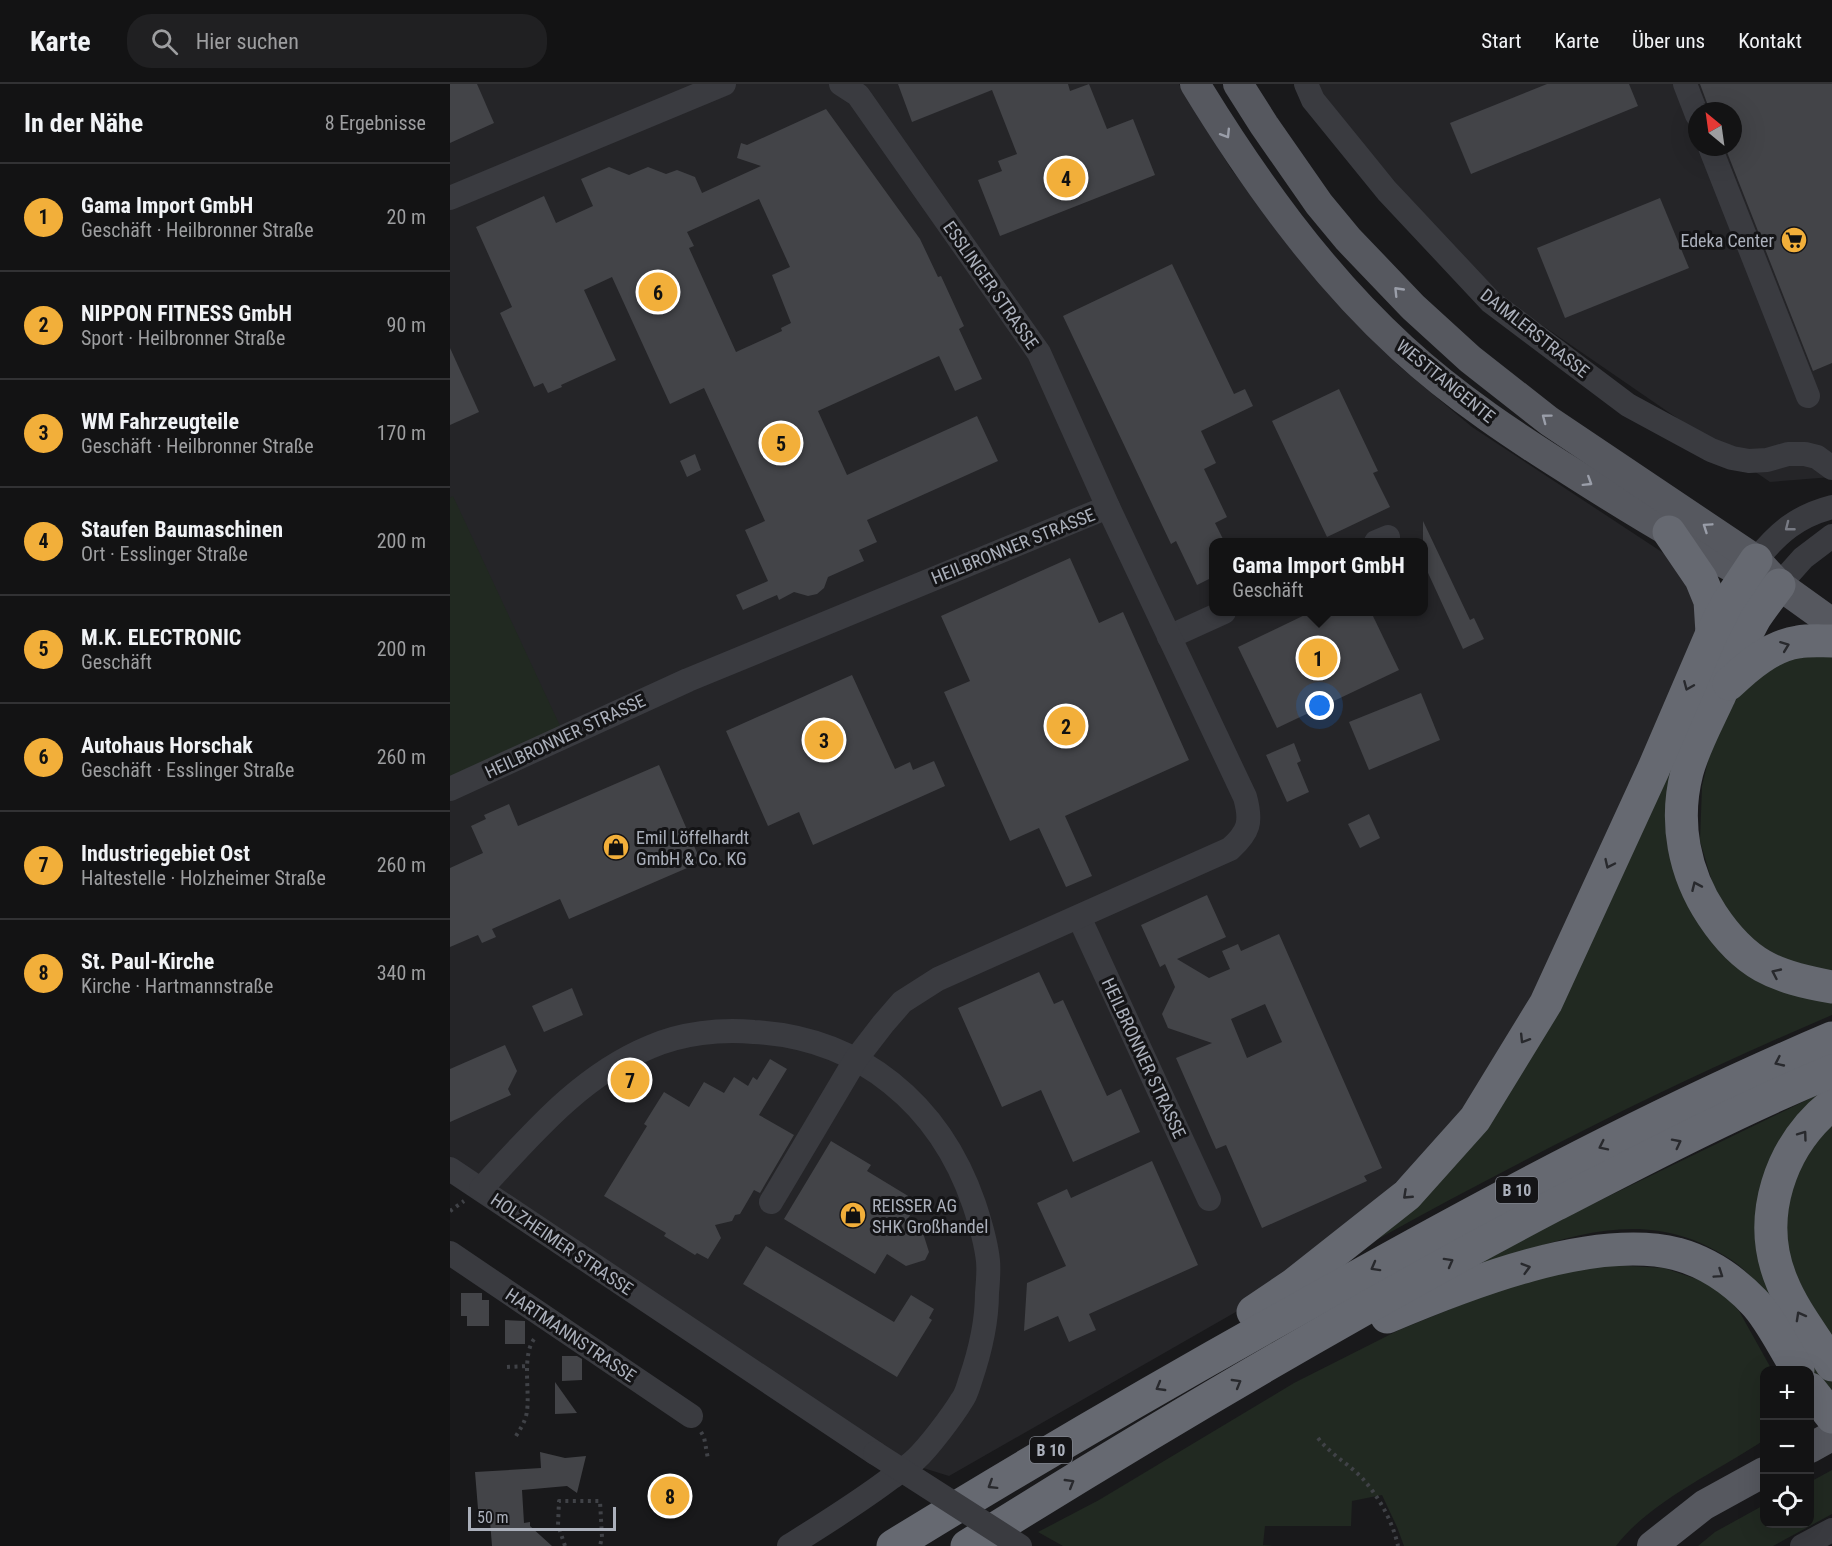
<!DOCTYPE html>
<html lang="de">
<head>
<meta charset="utf-8">
<style>
	body { margin:0; font-family:"Roboto Condensed",sans-serif; background:#202022; color:#f1f3f6 }
	.controls { position:absolute; right:18px; bottom:18px; display:grid; overflow:hidden; border-radius:12px; box-shadow:0 6px 24px #0002 }
	.controls button { width:54px; height:54px; display:grid; place-items:center; padding:0; border:0; border-bottom:2px solid #323234; background:#131314; color:#f1f3f6; font:30px sans-serif }
	.compass { position:absolute; left:1238px; top:18px; width:54px; height:54px; border-radius:50%; background:#131314; box-shadow:0 6px 24px #0002; rotate:331deg }
	.scale { position:absolute; left:18px; bottom:15px; width:148px; box-sizing:border-box; padding-left:6px; border:3px solid #abb0bb; border-top:0; font-size:16px; line-height:21px; white-space:nowrap; color:#abb0bb; -webkit-text-stroke:4px #141416; paint-order:stroke }
	.you { position:absolute; left:870px; top:622px; width:21px; height:21px; margin:-15px; border:4px solid #fff; border-radius:50%; background:#1a73e8; box-shadow:0 0 0 9px #1a73e833 }
	.badge { display:grid; place-items:center; width:39px; height:39px; border-radius:50%; background:#f2af3a; color:#111; font-size:20px; font-weight:700 }
	.pin { position:absolute; translate:-50% -50%; border:3px solid #fff; box-shadow:0 2px 6px #0006 }
	.popup { position:absolute; left:759px; top:454px; width:219px; height:78px; box-sizing:border-box; display:grid; place-content:center; border-radius:12px; background:#131314; filter:drop-shadow(0 2px 4px #0005); font-size:20px; white-space:nowrap; color:#9d9ea0 }
	.popup b { font-size:22px; color:#f1f3f6 }
	.popup::after { content:''; position:absolute; left:50%; top:100%; margin-left:-12px; border:12px solid transparent; border-top-color:#131314 }
	.list { margin:0; padding:0; list-style:none }
	h2 { display:flex; justify-content:space-between; align-items:center; height:78px; margin:0; padding:0 24px; font-size:26px }
	h2 small { font-size:20px; font-weight:400; color:#9d9ea0 }
	.list li { display:grid; grid-template-columns:39px 1fr auto; gap:18px; align-items:center; box-sizing:border-box; height:108px; padding:0 24px; border-top:2px solid #323234 }
	.list b { display:block; font-size:22px; white-space:nowrap }
	.list p { margin:0; font-size:20px; white-space:nowrap; color:#9d9ea0 }
	.list em { font-size:20px; font-style:normal; color:#9d9ea0 }
	.icon { flex:none; width:33px; height:33px; fill:none; stroke:currentColor; stroke-width:2; stroke-linecap:round; stroke-linejoin:round }
	.map { position:relative; flex:none; width:1382px; height:1462px; overflow:hidden }
	header { display:flex; align-items:center; gap:36px; box-sizing:border-box; height:84px; padding:0 30px; background:#131314; border-bottom:2px solid #323234 }
	header strong { font-size:28px }
	nav { display:flex; gap:33px; margin-inline-start:auto; font-size:21px }
	.search { width:420px; height:54px; background:#202022; display:flex; align-items:center; gap:15px; box-sizing:border-box; padding:0 21px; border-radius:24px; color:#9d9ea0; font-size:22px }
	main { display:flex }
	aside { flex:1; background:#131314 }
	.map>svg:first-child { display:block }
	.built { fill:#252528; fill-rule:evenodd }
	.green { fill:#212921 }
	.building { fill:#434448; fill-rule:evenodd }
	.lines { fill:none; stroke-linecap:round; stroke-linejoin:round }
	.path { stroke:#404247; stroke-width:4; stroke-dasharray:3 4.5; stroke-linecap:butt }
	.minor { stroke:#3a3b40; stroke-width:24 }
	.major { stroke:#56585f; stroke-width:30 }
	.highway { stroke:#666971; stroke-width:33 }
	.minor-bridge { stroke:#3a3b40; stroke-width:24 }
	.oneway { stroke:#9a9ea9 }
	.oneway2 { stroke:#787b84 }
	.oneway3 { stroke:#28292d }
	.labels { text-anchor:middle; dominant-baseline:central; stroke-width:6; stroke-linejoin:round; paint-order:stroke }
	.shield { fill:#141416; stroke:#7e818a; stroke-width:1.5 }
	.shield-label { font-size:16px; font-weight:bold; fill:#abb0bb }
	.poi-label { font-size:18px; fill:#abb0bb; stroke:#141416; text-anchor:start }
	.street-label { font-size:18px; fill:#abb0bb; stroke:#141416 }
</style>
</head>
<body>
<header>
<strong>Karte</strong>
<div class="search"><svg class="icon" aria-label="search" viewBox="0 0 24 24"><circle cx="10" cy="10" r="6"/><path d="M15 15l6 6"/></svg>Hier suchen</div>
<nav><a>Start</a><a>Karte</a><a>Über uns</a><a>Kontakt</a></nav>
</header>
<main>
<aside>
<h2>In der Nähe<small>8 Ergebnisse</small></h2>
<ul class="list">
<li><span class="badge">1</span><div><b>Gama Import GmbH</b><p>Geschäft · Heilbronner Straße</p></div><em>20 m</em></li>
<li><span class="badge">2</span><div><b>NIPPON FITNESS GmbH</b><p>Sport · Heilbronner Straße</p></div><em>90 m</em></li>
<li><span class="badge">3</span><div><b>WM Fahrzeugteile</b><p>Geschäft · Heilbronner Straße</p></div><em>170 m</em></li>
<li><span class="badge">4</span><div><b>Staufen Baumaschinen</b><p>Ort · Esslinger Straße</p></div><em>200 m</em></li>
<li><span class="badge">5</span><div><b>M.K. ELECTRONIC</b><p>Geschäft</p></div><em>200 m</em></li>
<li><span class="badge">6</span><div><b>Autohaus Horschak</b><p>Geschäft · Esslinger Straße</p></div><em>260 m</em></li>
<li><span class="badge">7</span><div><b>Industriegebiet Ost</b><p>Haltestelle · Holzheimer Straße</p></div><em>260 m</em></li>
<li><span class="badge">8</span><div><b>St. Paul-Kirche</b><p>Kirche · Hartmannstraße</p></div><em>340 m</em></li>
</ul>
</aside>
<div class="map">
<svg width="1382" height="1462" viewBox="0 0 1382 1462">
	<rect width="100%" height="100%" fill="#19191b"/>
	<g class="built">
		<path d="M0 0H729L781 85 859 186 949 282 1022 343 1224 476 1253 533 1095 905 1023 1025 845 1194 499 1392 425 1369 0 1098ZM763 458H973V528H763Z"/>
		<path d="M863 0H1382V393L1320 398 1028 197ZM1247 27H1283V63H1247Z"/>
	</g>
	<g class="green">
		<polygon points="3,412 112,646 0,695 0,414"/>
		<polygon points="1335,569 1382,573 1382,891 1349,885 1288,847 1263,801 1250,757 1252,702 1264,652 1291,602"/>
		<path d="M1239 641 1251 835 1382 912V931C1227 997 1076 1073 928 1155L926 1149 969 1112Z"/>
		<path d="M1367 1011 1370 1015 1317 1100 1376 1287 1382 1297V1312C1363 1296 1357 1272 1345 1250 1340 1243 1333 1236 1328 1228 1315 1211 1302 1190 1283 1177 1198 1119 1121 1152 1033 1180L1031 1174Z"/>
		<polygon points="1382,1031 1382,1254 1330,1168 1335,1111"/>
		<path d="M1162 1181 1214 1184 1258 1199 1276 1212 1289 1227 1322 1286H1314V1356C1268 1387 1199 1418 1166 1462H954L947 1443 932 1411 902 1417 901 1442H815L813 1461 824 1462H613L588 1448 649 1416 844 1299 949 1246 1040 1209 1121 1186Z"/>
		<polygon points="1382,1386 1382,1430 1323,1462 1248,1462 1265,1448 1314,1421 1314,1440 1360,1440 1360,1398"/>
	</g>
	<g class="building">
		<polygon points="0,0 27,0 44,39 0,59"/>
		<polygon points="448,0 618,0 620,7 639,0 657,45 683,35 705,91 550,152 528,96 552,87 548,77 567,70 542,6 462,38"/>
		<polygon points="1097,0 1179,0 1188,22 1021,90 1000,39"/>
		<polygon points="1250,0 1382,0 1382,279 1363,287 1275,63 1283,63 1283,27 1260,27"/>
		<path d="M376 25 470 155 488 193 491 192 514 242 509 245 532 295 505 307 489 272 368 327 397 391 527 332 548 377 417 436 427 458 409 466 414 477 378 493 374 504 367 510 358 512 344 508 329 516 327 511 293 526 286 511 318 497 295 446 315 437 254 304 220 320 162 193 134 206 166 276 111 301 112 303 98 309 93 299 84 303 50 229 62 223 26 143 94 112 106 139 143 122 131 95 159 83 179 91 198 83 216 90 227 86 245 93 252 109 311 82 287 74 291 59 297 61ZM309 115 340 183 322 191 341 239 331 244 332 247 286 268 239 164 244 162 237 148Z"/>
		<polygon points="1210,114 1239,184 1115,234 1087,164"/>
		<polygon points="722,180 784,310 795,305 803,322 751,347 766,379 754,385 777,433 765,439 775,459 763,459 763,493 747,501 726,457 721,460 613,232"/>
		<polygon points="0,264 29,328 0,341"/>
		<polygon points="889,305 928,387 923,389 940,423 877,453 822,337"/>
		<polygon points="245,370 251,386 237,393 230,377"/>
		<polygon points="973,437 1020,536 1024,534 1034,555 1013,565 973,478"/>
		<polygon points="620,474 649,539 673,528 739,676 615,732 642,792 616,803 589,744 560,757 494,608 520,597 491,532"/>
		<polygon points="861,528 921,528 949,586 827,644 788,563"/>
		<polygon points="402,591 445,685 460,678 463,686 484,677 495,702 363,761 349,728 318,742 276,647"/>
		<polygon points="971,609 990,656 919,686 899,638"/>
		<polygon points="844,659 851,677 847,679 859,708 837,718 816,671"/>
		<polygon points="209,681 251,778 119,835 110,815 42,845 46,853 32,859 28,851 0,863 0,784 33,769 21,742 36,735 34,731 59,720 68,742"/>
		<polygon points="919,730 930,754 910,764 898,740"/>
		<path d="M757 811 776 853 727 875 759 894 780 885 772 867 788 860 791 867 829 850 932 1084 914 1092 917 1097 812 1144 776 1061 766 1065 726 974 762 959 718 944 712 930 725 903 715 880 710 883 691 841ZM815 920 832 958 797 974 781 935Z"/>
		<polygon points="589,888 604,920 613,916 657,1012 671,1005 690,1048 623,1078 591,1006 552,1023 508,924"/>
		<polygon points="122,904 133,931 94,948 82,922"/>
		<polygon points="55,961 67,987 58,1005 61,1011 0,1038 0,985"/>
		<polygon points="320,975 337,985 309,1031 344,1051 310,1109 304,1106 290,1130 285,1131 282,1137 265,1141 271,1154 258,1175 247,1169 245,1171 214,1152 216,1149 154,1112 197,1042 194,1040 214,1008 239,1023 254,998 274,1009 284,993 298,1002 303,993 307,996"/>
		<polygon points="381,1057 421,1081 417,1087 468,1118 456,1138 473,1149 479,1168 475,1176 456,1182 437,1170 425,1190 334,1135"/>
		<polygon points="702,1077 748,1181 639,1230 646,1246 619,1258 608,1232 574,1247 577,1199 616,1182 587,1119 617,1105 621,1114"/>
		<polygon points="316,1162 444,1238 461,1211 484,1225 479,1234 482,1236 447,1293 293,1200"/>
		<polygon points="11,1209 32,1209 32,1216 39,1216 39,1242 17,1242 17,1232 11,1232"/>
		<polygon points="55,1236 75,1237 75,1260 55,1260"/>
		<polygon points="112,1272 127,1272 132,1275 132,1296 112,1297"/>
		<polygon points="105,1298 127,1329 105,1330"/>
		<polygon points="90,1368 115,1374 136,1372 127,1409 117,1402 72,1406 74,1439 80,1438 80,1442 102,1462 42,1462 40,1437 29,1437 25,1388 91,1384"/>
	</g>
	<g class="lines">
		<g class="path">
			<polyline points="0,1127 14,1117"/>
			<polyline points="57,1283 78,1282"/>
			<polyline points="251,1348 254,1353 258,1375"/>
			<path d="M66 1352C71 1344 76 1336 77 1327 80 1306 71 1268 86 1253"/>
			<path d="M868 1354C881 1371 899 1380 913 1395 929 1413 943 1438 948 1462"/>
			<polyline points="115,1462 108,1441 109,1417 150,1417 152,1453 150,1462"/>
		</g>
		<g class="minor">
			<polyline points="856,0 863,16 937,107 1041,218 1178,321 1261,366 1282,374 1299,377 1317,376 1338,370 1355,370 1367,373 1382,384"/>
			<polyline points="1235,0 1247,31"/>
			<polyline points="1260,63 1358,312"/>
			<polyline points="0,114 274,0"/>
			<polyline points="926,458 938,453"/>
			<path d="M1306 476C1328 449 1347 432 1382 423"/>
			<polyline points="1329,501 1353,474 1382,452"/>
			<polyline points="719,553 774,528"/>
			<polyline points="0,705 238,596 658,423"/>
			<polyline points="629,833 759,1115"/>
			<polyline points="0,1085 425,1369"/>
			<path d="M31 1105C81 1051 130 992 200 963 232 949 270 945 304 948 411 954 490 1021 524 1120 530 1138 536 1157 538 1177 539 1187 538 1198 537 1209 537 1239 530 1268 520 1297 518 1303 516 1311 512 1316 503 1331 479 1363 466 1375 459 1382 449 1388 441 1394 408 1419 374 1440 339 1462"/>
			<path d="M321 1118 406 975 433 940 452 918 488 895 780 765C799 748 802 738 795 713L658 423 589 269 408 11 391 0"/>
			<polyline points="0,1169 241,1332"/>
			<polyline points="1352,1462 1382,1446"/>
		</g>
		<g class="major">
			<path d="M745 0C803 95 870 189 952 264 1005 313 1067 354 1128 392 1183 427 1239 461 1297 491"/>
			<polyline points="788,0 814,41 869,120 898,155 963,223 1020,275 1099,337 1306,476 1329,501 1382,539"/>
			<polyline points="1360,1364 1382,1352"/>
			<polyline points="1202,1462 1254,1421 1314,1388"/>
		</g>
		<g class="highway">
			<polyline points="1219,448 1251,495 1260,517 1262,549"/>
			<path d="M1329 501C1321 512 1312 523 1305 534 1291 559 1280 587 1269 613 1258 637 1244 662 1237 688 1224 738 1234 789 1262 831 1295 881 1325 893 1382 903"/>
			<path d="M1279 600C1298 582 1321 562 1348 558 1359 556 1371 557 1382 557"/>
			<path d="M1382 1020C1330 1062 1305 1134 1332 1198 1344 1228 1365 1253 1382 1281"/>
			<polyline points="803,1228 843,1201 957,1111 1025,1035 1096,919 1204,684 1262,549 1278,518 1306,476"/>
			<path d="M937 1233C1015 1200 1143 1149 1227 1170 1256 1178 1283 1196 1304 1218 1320 1234 1335 1266 1348 1286"/>
			<polyline points="1360,1305 1382,1333"/>
			<path d="M443 1462C589 1372 738 1286 888 1203 1049 1113 1212 1026 1382 954"/>
			<path d="M517 1462C709 1342 905 1226 1105 1121 1196 1074 1288 1026 1382 987"/>
		</g>
		<polyline class="minor-bridge" points="425,1369 570,1462"/>
	</g>
	<defs><path id="oneway-chevron" d="M-2-3.5L2.5 0L-2 3.5" fill="none" stroke-width="1.6" stroke-linecap="round" stroke-linejoin="round" transform="scale(1.5)"/></defs>
	<g class="oneway">
		<use href="#oneway-chevron" transform="translate(776 50) rotate(58)"/>
		<use href="#oneway-chevron" transform="translate(948 207) rotate(-134)"/>
		<use href="#oneway-chevron" transform="translate(1096 334) rotate(-143)"/>
		<use href="#oneway-chevron" transform="translate(1138 398) rotate(32)"/>
		<use href="#oneway-chevron" transform="translate(1257 443) rotate(-146)"/>
	</g>
	<use class="oneway2" href="#oneway-chevron" transform="translate(1339 443) rotate(142)"/>
	<g class="oneway3">
		<use href="#oneway-chevron" transform="translate(1335 562) rotate(-21)"/>
		<use href="#oneway-chevron" transform="translate(1238 602) rotate(113)"/>
		<use href="#oneway-chevron" transform="translate(1159 780) rotate(115)"/>
		<use href="#oneway-chevron" transform="translate(1246 802) rotate(-114)"/>
		<use href="#oneway-chevron" transform="translate(1326 889) rotate(-155)"/>
		<use href="#oneway-chevron" transform="translate(1074 955) rotate(122)"/>
		<use href="#oneway-chevron" transform="translate(1329 978) rotate(155)"/>
		<use href="#oneway-chevron" transform="translate(1353 1051) rotate(-54)"/>
		<use href="#oneway-chevron" transform="translate(1227 1059) rotate(-27)"/>
		<use href="#oneway-chevron" transform="translate(1153 1062) rotate(154)"/>
		<use href="#oneway-chevron" transform="translate(957 1111) rotate(137)"/>
		<use href="#oneway-chevron" transform="translate(999 1178) rotate(-29)"/>
		<use href="#oneway-chevron" transform="translate(925 1183) rotate(151)"/>
		<use href="#oneway-chevron" transform="translate(1076 1184) rotate(-16)"/>
		<use href="#oneway-chevron" transform="translate(1269 1190) rotate(34)"/>
		<use href="#oneway-chevron" transform="translate(1350 1232) rotate(-119)"/>
		<use href="#oneway-chevron" transform="translate(787 1299) rotate(-30)"/>
		<use href="#oneway-chevron" transform="translate(710 1303) rotate(150)"/>
		<use href="#oneway-chevron" transform="translate(620 1399) rotate(-31)"/>
		<use href="#oneway-chevron" transform="translate(542 1401) rotate(148)"/>
	</g>
	<defs>
		<symbol id="supermarket-disc" viewBox="-11 -11 22 22"><circle r="9.5" fill="#f2af3a" stroke="#141416"/><path d="M-6-5.5h2.5l.6 2H6L4.5 2H-2.5L-4.4-4H-6ZM-1.5 3.2a1.3 1.3 0 1 0 .1 0ZM3 3.2a1.3 1.3 0 1 0 .1 0Z" fill="#111"/></symbol>
		<symbol id="shop-disc" viewBox="-11 -11 22 22"><circle r="9.5" fill="#f2af3a" stroke="#141416"/><path d="M-5-2.5h2.3a2.7 3.5 0 0 1 5.4 0H5L5.5 6h-11ZM-1.5-2.5h3a1.5 2.3 0 0 0-3 0Z" fill="#111"/></symbol>
	</defs>
	<g fill-rule="evenodd">
		<use href="#supermarket-disc" x="1329" y="141" width="30" height="30"/>
		<use href="#shop-disc" x="151" y="748" width="30" height="30"/>
		<use href="#shop-disc" x="388" y="1116" width="30" height="30"/>
	</g>
	<g class="labels">
		<g class="shield">
			<rect x="1046" y="1093" width="42" height="26" rx="4.5"/>
			<rect x="580" y="1353" width="42" height="26" rx="4.5"/>
		</g>
		<g class="shield-label">
			<text x="1067" y="1106">B 10</text>
			<text x="601" y="1366">B 10</text>
		</g>
		<g class="poi-label">
			<text x="1324" y="156" text-anchor="end">Edeka Center</text>
			<text x="186" y="753">Emil Löffelhardt<tspan x="186" dy="21">GmbH &amp; Co. KG</tspan></text>
			<text x="422" y="1121">REISSER AG<tspan x="422" dy="21">SHK Großhandel</tspan></text>
		</g>
		<g class="street-label">
			<text transform="translate(541 201) rotate(55)">ESSLINGER STRASSE</text>
			<text transform="translate(1085 249) rotate(38)">DAIMLERSTRASSE</text>
			<text transform="translate(996 297) rotate(39)">WESTTANGENTE</text>
			<text transform="translate(563 462) rotate(-22)">HEILBRONNER STRASSE</text>
			<text transform="translate(115 652) rotate(-25)">HEILBRONNER STRASSE</text>
			<text transform="translate(694 974) rotate(65)">HEILBRONNER STRASSE</text>
			<text transform="translate(112 1160) rotate(34)">HOLZHEIMER STRASSE</text>
			<text transform="translate(121 1251) rotate(34)">HARTMANNSTRASSE</text>
		</g>
	</g>
</svg>
<div class="controls">
<button>+</button>
<button>−</button>
<button><svg class="icon" aria-label="locate" viewBox="0 0 24 24"><circle cx="12" cy="12" r="6"/><path d="M12 2v4M12 18v4M2 12h4M18 12h4"/></svg></button>
</div>
<svg class="compass" viewBox="-18 -18 36 36"><path d="M0-13l5 13h-10z" fill="#e53935"/><path d="M0 13l5-13h-10z" fill="#9d9ea0"/></svg>
<div class="scale">50 m</div>
<div class="you"></div>
<div class="pin badge" style="left:868px;top:574px">1</div>
<div class="popup"><b>Gama Import GmbH</b>Geschäft</div>
<div class="pin badge" style="left:616px;top:642px">2</div>
<div class="pin badge" style="left:374px;top:656px">3</div>
<div class="pin badge" style="left:616px;top:94px">4</div>
<div class="pin badge" style="left:331px;top:359px">5</div>
<div class="pin badge" style="left:208px;top:208px">6</div>
<div class="pin badge" style="left:180px;top:996px">7</div>
<div class="pin badge" style="left:220px;top:1412px">8</div>
</div>
</main>
</body>
</html>
